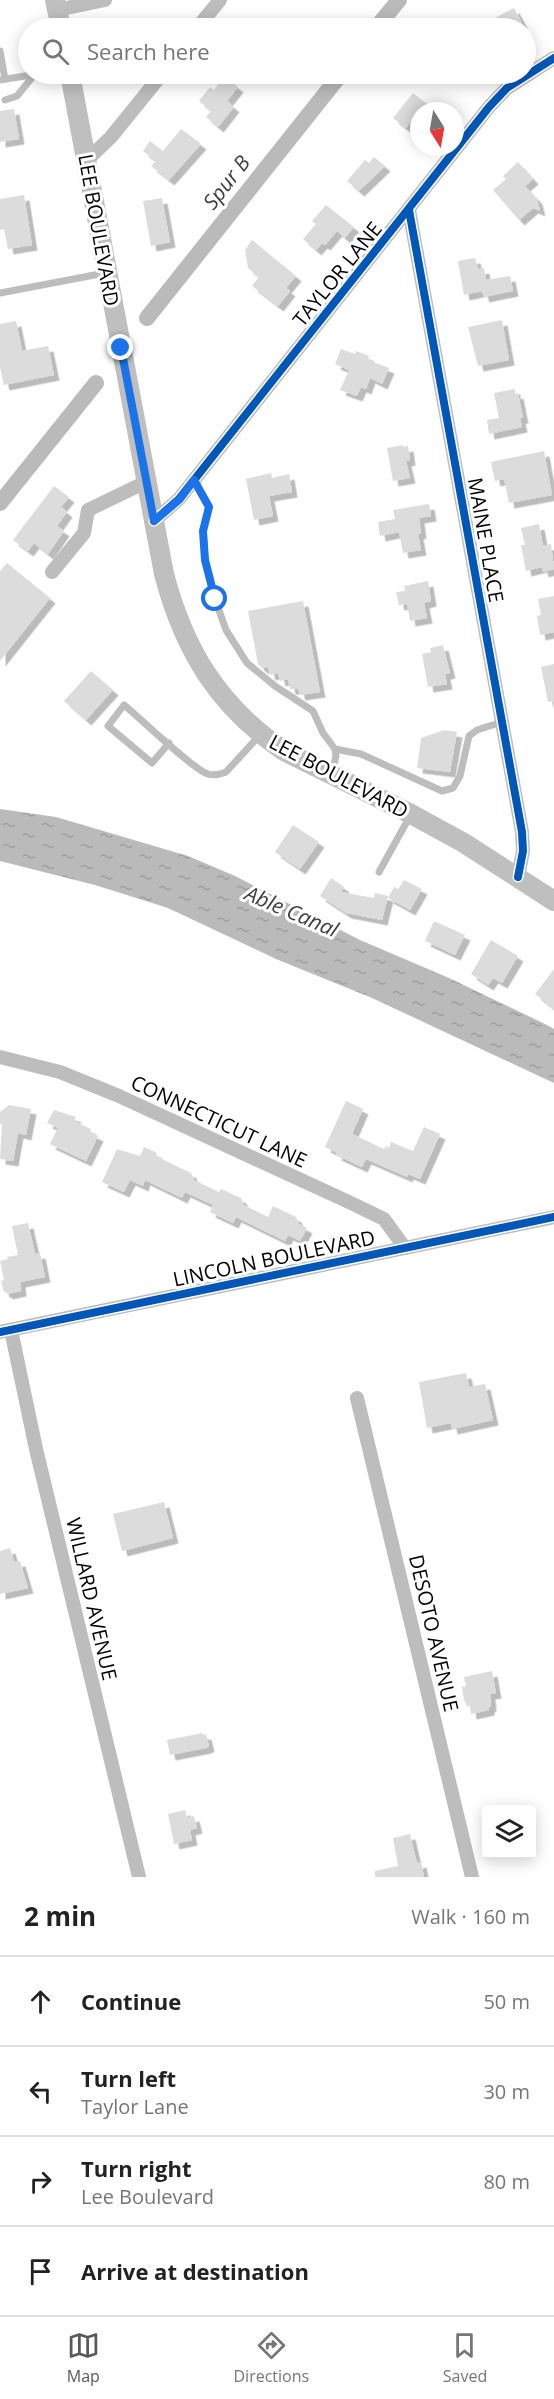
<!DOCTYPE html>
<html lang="en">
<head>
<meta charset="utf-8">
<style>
	body { margin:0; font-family:"Open Sans",sans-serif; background:#f6f6f6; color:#222 }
	.controls { position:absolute; right:18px; bottom:18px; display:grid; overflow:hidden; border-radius:6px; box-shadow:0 3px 15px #0003 }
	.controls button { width:54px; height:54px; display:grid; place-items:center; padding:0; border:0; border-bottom:2px solid #e0e0e0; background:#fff; color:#222; font:30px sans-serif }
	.compass { position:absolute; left:410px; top:102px; width:54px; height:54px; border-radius:50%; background:#fff; box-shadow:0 3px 15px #0003; rotate:169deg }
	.stop { position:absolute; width:18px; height:18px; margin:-14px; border:4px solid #1a73e8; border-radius:50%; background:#fff }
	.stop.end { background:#1a73e8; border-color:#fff; box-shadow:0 2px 6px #0008 }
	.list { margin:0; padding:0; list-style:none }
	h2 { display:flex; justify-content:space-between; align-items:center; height:78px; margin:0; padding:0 24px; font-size:26px }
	h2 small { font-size:20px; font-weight:400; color:#767676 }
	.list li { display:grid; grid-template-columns:39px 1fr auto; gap:18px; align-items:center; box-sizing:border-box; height:90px; padding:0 24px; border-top:2px solid #e0e0e0 }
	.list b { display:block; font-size:22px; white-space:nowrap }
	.list p { margin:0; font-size:20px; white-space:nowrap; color:#767676 }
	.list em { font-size:20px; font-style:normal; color:#767676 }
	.icon { flex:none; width:33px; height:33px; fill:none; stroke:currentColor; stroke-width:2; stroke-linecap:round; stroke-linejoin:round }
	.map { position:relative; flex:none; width:554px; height:1877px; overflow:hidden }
	.search { position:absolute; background:#fff; box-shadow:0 3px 15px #0003; left:18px; right:18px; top:18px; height:66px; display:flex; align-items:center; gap:15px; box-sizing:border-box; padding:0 21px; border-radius:33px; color:#767676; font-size:22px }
	.sheet { height:438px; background:#fff }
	nav { display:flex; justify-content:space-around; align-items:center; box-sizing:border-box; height:84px; border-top:2px solid #e0e0e0; background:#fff; font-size:16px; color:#767676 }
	nav a { display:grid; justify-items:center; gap:3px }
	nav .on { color:#595959 }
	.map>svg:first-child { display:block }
	.water { fill:url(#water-ripples) }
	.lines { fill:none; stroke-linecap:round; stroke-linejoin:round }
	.canal { stroke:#bababa; stroke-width:16 }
	.building { fill:#dcdcdc; filter:url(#shadow) }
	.lane { stroke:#bdbdbd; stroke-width:7 }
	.street { stroke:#bdbdbd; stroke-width:14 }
	.secondary { stroke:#bfbfbf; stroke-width:20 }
	.cycleway-casing { stroke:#fff; stroke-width:11 }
	.cycleway { stroke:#0057b8; stroke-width:8 }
	.route { stroke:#1a73e8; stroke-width:8 }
	.labels { text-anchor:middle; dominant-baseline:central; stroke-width:6; stroke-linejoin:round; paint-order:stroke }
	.street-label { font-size:20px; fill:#000; stroke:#fff }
	.water-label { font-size:21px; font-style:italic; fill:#3e3e3e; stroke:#fff }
</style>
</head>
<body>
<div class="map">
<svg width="554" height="1877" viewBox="0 0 554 1877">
	<defs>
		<pattern id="water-ripples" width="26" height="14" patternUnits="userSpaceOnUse" patternTransform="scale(1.5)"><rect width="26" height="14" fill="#bababa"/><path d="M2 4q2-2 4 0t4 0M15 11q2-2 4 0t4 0" fill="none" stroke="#9e9e9e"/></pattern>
		<filter id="shadow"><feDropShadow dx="5.5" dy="5.5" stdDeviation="0" flood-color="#0004"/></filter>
	</defs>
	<rect width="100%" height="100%" fill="#fff"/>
	<polygon class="water" points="0,809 56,817 188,856 235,876 360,940 449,978 545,1024 554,1029 554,1083 372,998 276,959 168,908 95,885 0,861"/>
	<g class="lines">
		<g class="canal">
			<polyline points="376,28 399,0"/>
			<polyline points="147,318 341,74"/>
			<polyline points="0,503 96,383"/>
		</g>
	</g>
	<g class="building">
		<polygon points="514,8 522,23 511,28 476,28"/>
		<polygon points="224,76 238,87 227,101 234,107 218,127 206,117 211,111 199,101 210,87 214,90"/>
		<polygon points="413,93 436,111 419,111 406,128 393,118"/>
		<polygon points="14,109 19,139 0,142 0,111"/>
		<polygon points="181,129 201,144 169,180 151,166 156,161 143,151 150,141 163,151"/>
		<polygon points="374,157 385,166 359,191 347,181 365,160 369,163"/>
		<polygon points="518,162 533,179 525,186 537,199 540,211 533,208 519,220 493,190 506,179 503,176"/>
		<polygon points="24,195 32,245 8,249 4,229 0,230 0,199"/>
		<polygon points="162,198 170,242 151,246 143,201"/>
		<polygon points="326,205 354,227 345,238 337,231 325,245 322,243 316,250 303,239 316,224 312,221"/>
		<polygon points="252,240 296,276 286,288 290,291 278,306 252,286 259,277 248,268 245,250"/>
		<polygon points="475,258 478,269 484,268 486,280 510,276 513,291 484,297 482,291 464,295 458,261"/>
		<polygon points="502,320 509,360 478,366 468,327"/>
		<polygon points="16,321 22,351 48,346 54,375 4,385 0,367 0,324"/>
		<polygon points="341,349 355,354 356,351 369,356 368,360 389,368 382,384 370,378 366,389 361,387 357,396 340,390 349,370 335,364"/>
		<polygon points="515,389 515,394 518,393 523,418 520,418 522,427 489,434 487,420 499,418 494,393"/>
		<polygon points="403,445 403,447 408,446 410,460 406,461 410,478 393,481 387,448"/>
		<polygon points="544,451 552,495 509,503 504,479 495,481 491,462"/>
		<polygon points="271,473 272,478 289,474 292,492 269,496 273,516 254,520 246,479"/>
		<polygon points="54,486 69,497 61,507 67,512 57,526 64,531 48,554 34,543 28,551 13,540"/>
		<polygon points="429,504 431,516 419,518 421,533 418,534 421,550 403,553 399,532 380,536 378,522 395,519 393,510"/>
		<polygon points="539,524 543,546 551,544 554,569 543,572 542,567 526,571 521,545 525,545 521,528"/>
		<polygon points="7,563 50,598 0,661 0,571"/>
		<polygon points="428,581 431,601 424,603 427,618 410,621 407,604 399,605 396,592 405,591 404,586"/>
		<polygon points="554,596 554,632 540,635 537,616 541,615 538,599"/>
		<polygon points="303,601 320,692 300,695 298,689 290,689 288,679 280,681 278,673 270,675 268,667 262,668 258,664 248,611"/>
		<polygon points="443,645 450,673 445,674 447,684 428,687 422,654 431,652 430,648"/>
		<polygon points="554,664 554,701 548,702 541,667"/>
		<polygon points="91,671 113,690 86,720 64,701"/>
		<polygon points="444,730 457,732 450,772 417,768 421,738"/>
		<polygon points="293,825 319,842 300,869 275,852"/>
		<polygon points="331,878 344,887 341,892 374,898 375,893 388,896 382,920 346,913 320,896"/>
		<polygon points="404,880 422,889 410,910 388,898 394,887 398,889"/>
		<polygon points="434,921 465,935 455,955 425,941"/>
		<polygon points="491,940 518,956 502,983 493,978 488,985 471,974"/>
		<polygon points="554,969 554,1009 535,994"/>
		<polygon points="346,1101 363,1109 352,1134 384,1149 386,1146 389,1148 391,1142 413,1151 424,1127 440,1134 420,1179 408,1174 407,1177 366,1159 362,1167 336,1155 337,1153 325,1147"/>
		<polygon points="9,1105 31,1109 26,1135 18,1133 13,1161 0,1159 2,1124 0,1124 0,1112"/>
		<polygon points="54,1110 76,1117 74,1121 91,1129 90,1132 98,1136 86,1161 50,1144 58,1128 47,1123"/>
		<polygon points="144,1147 157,1153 156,1156 191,1173 194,1180 219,1192 221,1189 241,1198 244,1205 268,1217 273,1206 296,1217 299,1224 307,1228 300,1241 288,1235 285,1241 236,1217 233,1223 210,1212 213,1205 185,1192 182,1198 145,1180 143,1186 130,1180 124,1192 102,1182 117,1149 140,1156"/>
		<polygon points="28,1223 35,1254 40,1253 45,1277 20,1282 21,1291 7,1294 6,1292 4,1292 1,1281 4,1280 0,1261 8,1259 7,1257 18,1255 12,1226"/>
		<polygon points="466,1373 469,1387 485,1384 493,1420 452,1429 451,1423 427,1428 419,1382"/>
		<polygon points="164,1502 173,1538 122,1551 113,1514"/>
		<polygon points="10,1548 14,1562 20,1561 28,1588 0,1594 0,1551"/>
		<polygon points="492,1671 496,1693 490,1694 491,1706 489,1707 489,1710 471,1714 470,1706 467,1706 464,1700 462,1687 466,1686 464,1677"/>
		<polygon points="203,1733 203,1735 206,1734 209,1746 206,1748 170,1755 167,1740"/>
		<polygon points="185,1810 187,1818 194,1816 197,1828 190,1830 192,1840 174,1844 168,1814"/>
		<polygon points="410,1834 414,1851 417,1863 421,1862 424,1877 375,1877 375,1871 398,1866 393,1838"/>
	</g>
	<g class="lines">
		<g class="lane">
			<polyline points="0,51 5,79"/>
			<polyline points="0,80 37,74"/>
			<polyline points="5,100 17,96 35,74"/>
			<polyline points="0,293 105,273"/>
			<polyline points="194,481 209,507 203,531 205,560 215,599 226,630 247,663 275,686 313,711 323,733 335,749 336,756 332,773"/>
			<path d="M169 743 152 763 108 726 124 705C139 717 195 771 208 774 214 776 221 774 226 772L259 736"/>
			<polyline points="335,749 361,754 442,791 453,788 460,776 469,736 477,730 502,722"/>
			<polyline points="379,872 410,816"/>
		</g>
		<g class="street">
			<polyline points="57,10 105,0"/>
			<polyline points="197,28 220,0"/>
			<polyline points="86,161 111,137 162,74"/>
			<polyline points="409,210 522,832 523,851 518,877"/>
			<polyline points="154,521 179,499 489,107 507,88 554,58"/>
			<polyline points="52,572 84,533 88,510 146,482"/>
			<polyline points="0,1057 60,1072 119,1096 351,1203 384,1219 405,1248"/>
			<polyline points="11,1330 36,1449 139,1877"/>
			<polyline points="0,1332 554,1217"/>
			<polyline points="357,1398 472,1877"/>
		</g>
		<g class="secondary">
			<polyline points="55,0 61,28"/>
			<path d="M70 74 164 574C184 650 218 706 284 751L411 814 464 843 554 901"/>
		</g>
		<defs>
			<g id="cycleway">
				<polyline points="409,210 522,832 523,851 518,877"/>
				<polyline points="154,521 179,499 489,107 507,88 554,58"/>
				<polyline points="0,1332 554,1217"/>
			</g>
		</defs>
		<use href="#cycleway" class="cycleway-casing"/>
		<use href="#cycleway" class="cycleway"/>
	</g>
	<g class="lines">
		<polyline class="route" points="121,348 154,521 180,499 194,480 209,507 203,531 205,560 215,599"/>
	</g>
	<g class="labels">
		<g class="street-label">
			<text transform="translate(99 230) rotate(80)">LEE BOULEVARD</text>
			<text transform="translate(337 274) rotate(-51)">TAYLOR LANE</text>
			<text transform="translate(486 540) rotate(80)">MAINE PLACE</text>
			<text transform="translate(339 776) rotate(28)">LEE BOULEVARD</text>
			<text transform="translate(219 1121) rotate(25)">CONNECTICUT LANE</text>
			<text transform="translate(274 1258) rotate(-12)">LINCOLN BOULEVARD</text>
			<text transform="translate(92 1599) rotate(77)">WILLARD AVENUE</text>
			<text transform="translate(434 1633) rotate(77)">DESOTO AVENUE</text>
		</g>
		<g class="water-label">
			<text transform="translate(226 182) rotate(-52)">Spur B</text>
			<text transform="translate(292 911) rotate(23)">Able Canal</text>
		</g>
	</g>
</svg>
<div class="controls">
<button><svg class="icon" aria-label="layers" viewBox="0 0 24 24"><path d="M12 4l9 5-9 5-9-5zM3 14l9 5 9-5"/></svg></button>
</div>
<svg class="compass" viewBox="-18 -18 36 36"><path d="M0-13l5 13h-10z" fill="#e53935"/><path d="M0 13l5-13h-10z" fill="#767676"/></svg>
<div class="stop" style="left:215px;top:599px"></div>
<div class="stop end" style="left:121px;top:348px"></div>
<div class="search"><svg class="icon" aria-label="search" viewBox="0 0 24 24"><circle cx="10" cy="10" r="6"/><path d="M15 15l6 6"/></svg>Search here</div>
</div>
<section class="sheet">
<h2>2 min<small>Walk · 160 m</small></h2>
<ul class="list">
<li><svg class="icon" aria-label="ahead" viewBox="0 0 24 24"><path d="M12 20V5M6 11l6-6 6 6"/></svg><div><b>Continue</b></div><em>50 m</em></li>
<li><svg class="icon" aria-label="left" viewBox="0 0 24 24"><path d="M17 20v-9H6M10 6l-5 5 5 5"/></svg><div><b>Turn left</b><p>Taylor Lane</p></div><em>30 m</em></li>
<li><svg class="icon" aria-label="right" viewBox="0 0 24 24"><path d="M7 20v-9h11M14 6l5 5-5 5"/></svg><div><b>Turn right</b><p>Lee Boulevard</p></div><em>80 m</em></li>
<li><svg class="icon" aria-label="arrive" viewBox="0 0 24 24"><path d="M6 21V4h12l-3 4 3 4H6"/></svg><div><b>Arrive at destination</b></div></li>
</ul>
</section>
<nav>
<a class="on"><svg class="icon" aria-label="map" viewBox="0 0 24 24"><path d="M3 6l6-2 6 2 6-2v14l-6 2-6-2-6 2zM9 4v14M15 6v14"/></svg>Map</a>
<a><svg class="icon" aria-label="directions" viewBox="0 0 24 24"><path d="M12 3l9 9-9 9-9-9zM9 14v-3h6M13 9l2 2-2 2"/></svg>Directions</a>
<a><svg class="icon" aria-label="saved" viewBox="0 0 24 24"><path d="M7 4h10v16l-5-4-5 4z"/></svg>Saved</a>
</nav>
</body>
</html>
